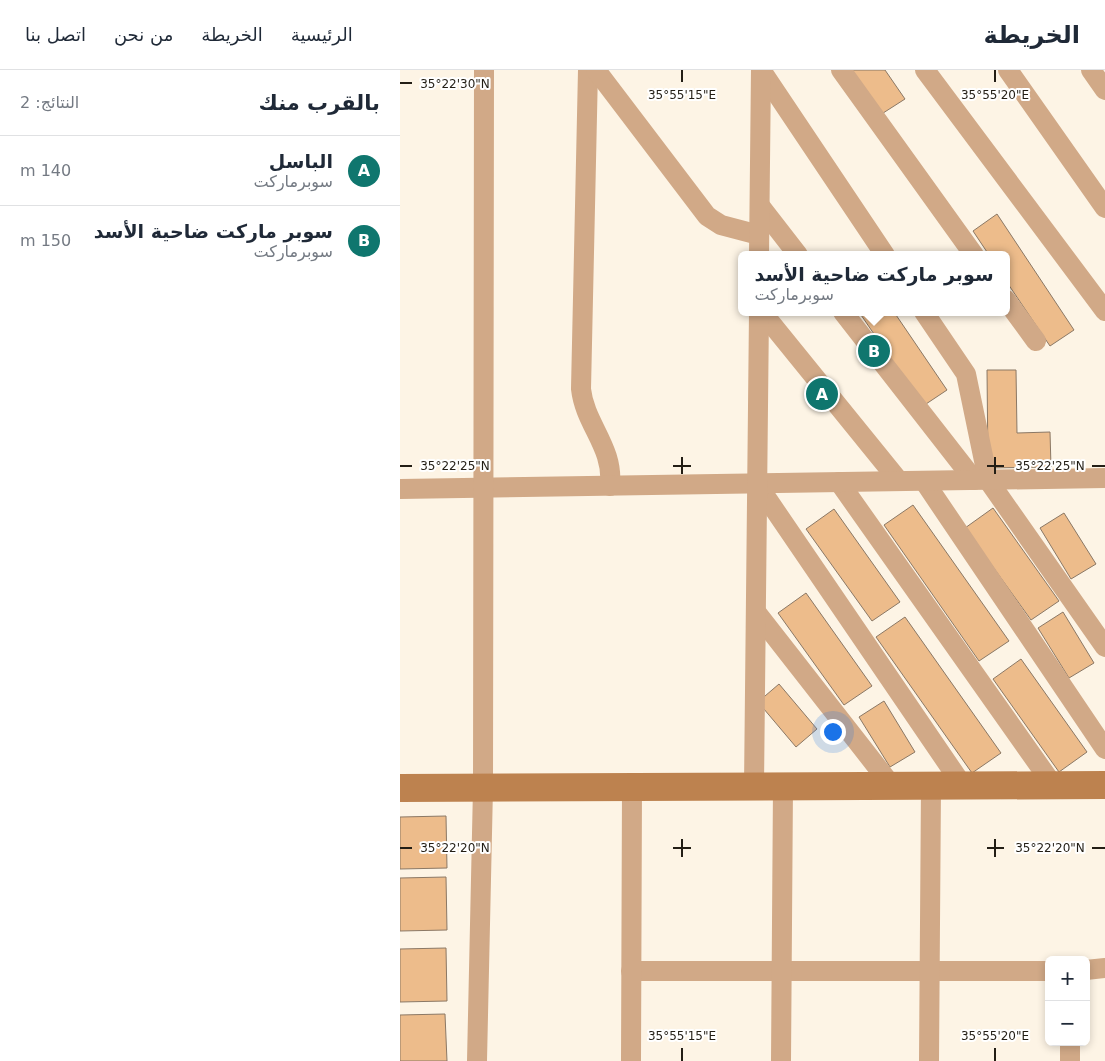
<!DOCTYPE html>
<html lang="ar">
<head>
<meta charset="utf-8">
<style>
	body { margin:0; font-family:"DejaVu Sans","Noto Sans Arabic",sans-serif; background:#f2f2f3; color:#1f2937; direction:rtl }
	.controls { position:absolute; right:15px; bottom:15px; display:grid; overflow:hidden; border-radius:8px; box-shadow:0 2px 8px #0003 }
	.controls button { width:45px; height:45px; display:grid; place-items:center; padding:0; border:0; border-bottom:1px solid #e0e1e3; background:#fff; color:#1f2937; font:25px sans-serif }
	.you { position:absolute; left:432px; top:661px; width:18px; height:18px; margin:-12px; border:4px solid #fff; border-radius:50%; background:#1a73e8; box-shadow:0 0 0 8px #1a73e833 }
	.badge { display:grid; place-items:center; width:32px; height:32px; border-radius:50%; background:#0f766e; color:#fff; font-size:16px; font-weight:700 }
	.pin { position:absolute; translate:-50% -50%; border:2px solid #fff; box-shadow:0 1px 5px #0006 }
	.popup { position:absolute; left:338px; top:181px; width:272px; height:65px; box-sizing:border-box; display:grid; place-content:center; border-radius:8px; background:#fff; filter:drop-shadow(0 1px 4px #0005); font-size:16px; white-space:nowrap; color:#747a83 }
	.popup b { font-size:19px; color:#1f2937 }
	.popup::after { content:''; position:absolute; left:50%; top:100%; margin-left:-10px; border:10px solid transparent; border-top-color:#fff }
	.list { margin:0; padding:0; list-style:none }
	h2 { display:flex; justify-content:space-between; align-items:center; height:65px; margin:0; padding:0 20px; font-size:21px }
	h2 small { font-size:16px; font-weight:400; color:#747a83 }
	.list li { display:grid; grid-template-columns:32px 1fr auto; gap:15px; align-items:center; box-sizing:border-box; height:70px; padding:0 20px; border-top:1px solid #e0e1e3 }
	.list b { display:block; font-size:19px; white-space:nowrap }
	.list p { margin:0; font-size:16px; white-space:nowrap; color:#747a83 }
	.list em { font-size:16px; font-style:normal; color:#747a83 }
	.map { position:relative; flex:none; width:705px; height:991px; overflow:hidden; direction:ltr }
	header { display:flex; align-items:center; gap:30px; box-sizing:border-box; height:70px; padding:0 25px; background:#fff; border-bottom:1px solid #e0e1e3 }
	header strong { font-size:24px }
	nav { display:flex; gap:28px; margin-inline-start:auto; font-size:18px }
	main { display:flex }
	aside { flex:1; background:#fff }
	.map>svg:first-child { display:block }
	.building { fill:#edbc8b; stroke:#8b7865 }
	.lines { fill:none; stroke-linecap:round; stroke-linejoin:round }
	.minor { stroke:#d1a987; stroke-width:20 }
	.secondary { stroke:#bd824f; stroke-width:28 }
	.ticks { fill:none; stroke:#231e15; stroke-width:2 }
	.ticks-label { font-size:12px; text-anchor:middle; fill:#231e15; stroke:#fff; stroke-width:4; stroke-linejoin:round; paint-order:stroke }
</style>
</head>
<body>
<header>
<strong>الخريطة</strong>
<nav><a>الرئيسية</a><a>الخريطة</a><a>من نحن</a><a>اتصل بنا</a></nav>
</header>
<main>
<div class="map">
<svg width="705" height="991" viewBox="0 0 705 991">
	<rect width="100%" height="100%" fill="#fdf4e5"/>
	<g class="building">
		<polygon points="450,0 485,0 505,29 480,45"/>
		<polygon points="597,144 674,260 650,276 606,211 606,185 589,185 573,161"/>
		<polygon points="459,242 494,242 547,320 523,336"/>
		<polygon points="587,300 616,300 617,363 650,362 651,397 588,398"/>
		<polygon points="513,435 609,571 579,591 484,455"/>
		<polygon points="593,438 659,531 631,550 565,458"/>
		<polygon points="434,439 500,532 472,551 406,459"/>
		<polygon points="664,443 696,494 671,509 640,458"/>
		<polygon points="406,523 472,616 444,635 378,543"/>
		<polygon points="663,542 694,593 669,608 638,558"/>
		<polygon points="505,547 601,683 572,703 476,567"/>
		<polygon points="621,589 687,682 659,702 593,609"/>
		<polygon points="379,614 417,659 396,677 358,632"/>
		<polygon points="484,631 515,682 490,697 459,647"/>
		<polygon points="46,746 47,798 0,799 0,747"/>
		<polygon points="46,807 47,860 0,861 0,808"/>
		<polygon points="46,878 47,931 0,932 0,879"/>
		<polygon points="45,944 47,991 0,991 0,945"/>
	</g>
	<g class="lines">
		<g class="minor">
			<path d="M188 0 181 319C185 355 214 377 210 416"/>
			<polyline points="196,0 307,146 321,155 359,165"/>
			<polyline points="361,0 485,185"/>
			<polyline points="441,0 574,185"/>
			<polyline points="525,0 705,241"/>
			<polyline points="608,0 705,138"/>
			<polyline points="691,0 705,20"/>
			<polyline points="360,136 398,185"/>
			<polyline points="359,185 361,0"/>
			<polyline points="606,230 636,271"/>
			<polyline points="362,242 499,411"/>
			<polyline points="443,242 574,410"/>
			<polyline points="524,242 566,304 588,410 705,577"/>
			<polyline points="524,411 705,679"/>
			<polyline points="439,412 653,715"/>
			<polyline points="357,414 563,716"/>
			<polyline points="0,419 705,408"/>
			<polyline points="356,542 492,716"/>
			<polyline points="354,716 359,242"/>
			<polyline points="686,900 705,898"/>
			<polyline points="231,901 649,901"/>
			<polyline points="77,991 83,718 84,0"/>
			<polyline points="231,991 232,717"/>
			<polyline points="381,991 383,716"/>
			<polyline points="529,991 531,716"/>
			<polyline points="670,991 670,972"/>
		</g>
		<polyline class="secondary" points="0,718 705,715"/>
	</g>
	<path class="ticks" d="M282 0V12M595 0V12M0 13H12M282 387V404M595 387V404M0 396H12M273 396H291M587 396H604M692 396H705M282 769V787M595 769V787M0 778H12M273 778H291M587 778H604M692 778H705M282 978V991M595 978V991"/>
	<g class="ticks-label">
		<text x="55" y="18">35°22'30"N</text>
		<text x="282" y="29">35°55'15"E</text>
		<text x="595" y="29">35°55'20"E</text>
		<text x="55" y="400">35°22'25"N</text>
		<text x="650" y="400">35°22'25"N</text>
		<text x="55" y="782">35°22'20"N</text>
		<text x="650" y="782">35°22'20"N</text>
		<text x="282" y="970">35°55'15"E</text>
		<text x="595" y="970">35°55'20"E</text>
	</g>
</svg>
<div class="controls">
<button>+</button>
<button>−</button>
</div>
<div class="you"></div>
<div class="pin badge" style="left:422px;top:324px">A</div>
<div class="pin badge" style="left:474px;top:281px">B</div>
<div class="popup"><b>سوبر ماركت ضاحية الأسد</b>سوبرماركت</div>
</div>
<aside>
<h2>بالقرب منك<small>النتائج: 2</small></h2>
<ul class="list">
<li><span class="badge">A</span><div><b>الباسل</b><p>سوبرماركت</p></div><em>140 m</em></li>
<li><span class="badge">B</span><div><b>سوبر ماركت ضاحية الأسد</b><p>سوبرماركت</p></div><em>150 m</em></li>
</ul>
</aside>
</main>
</body>
</html>
